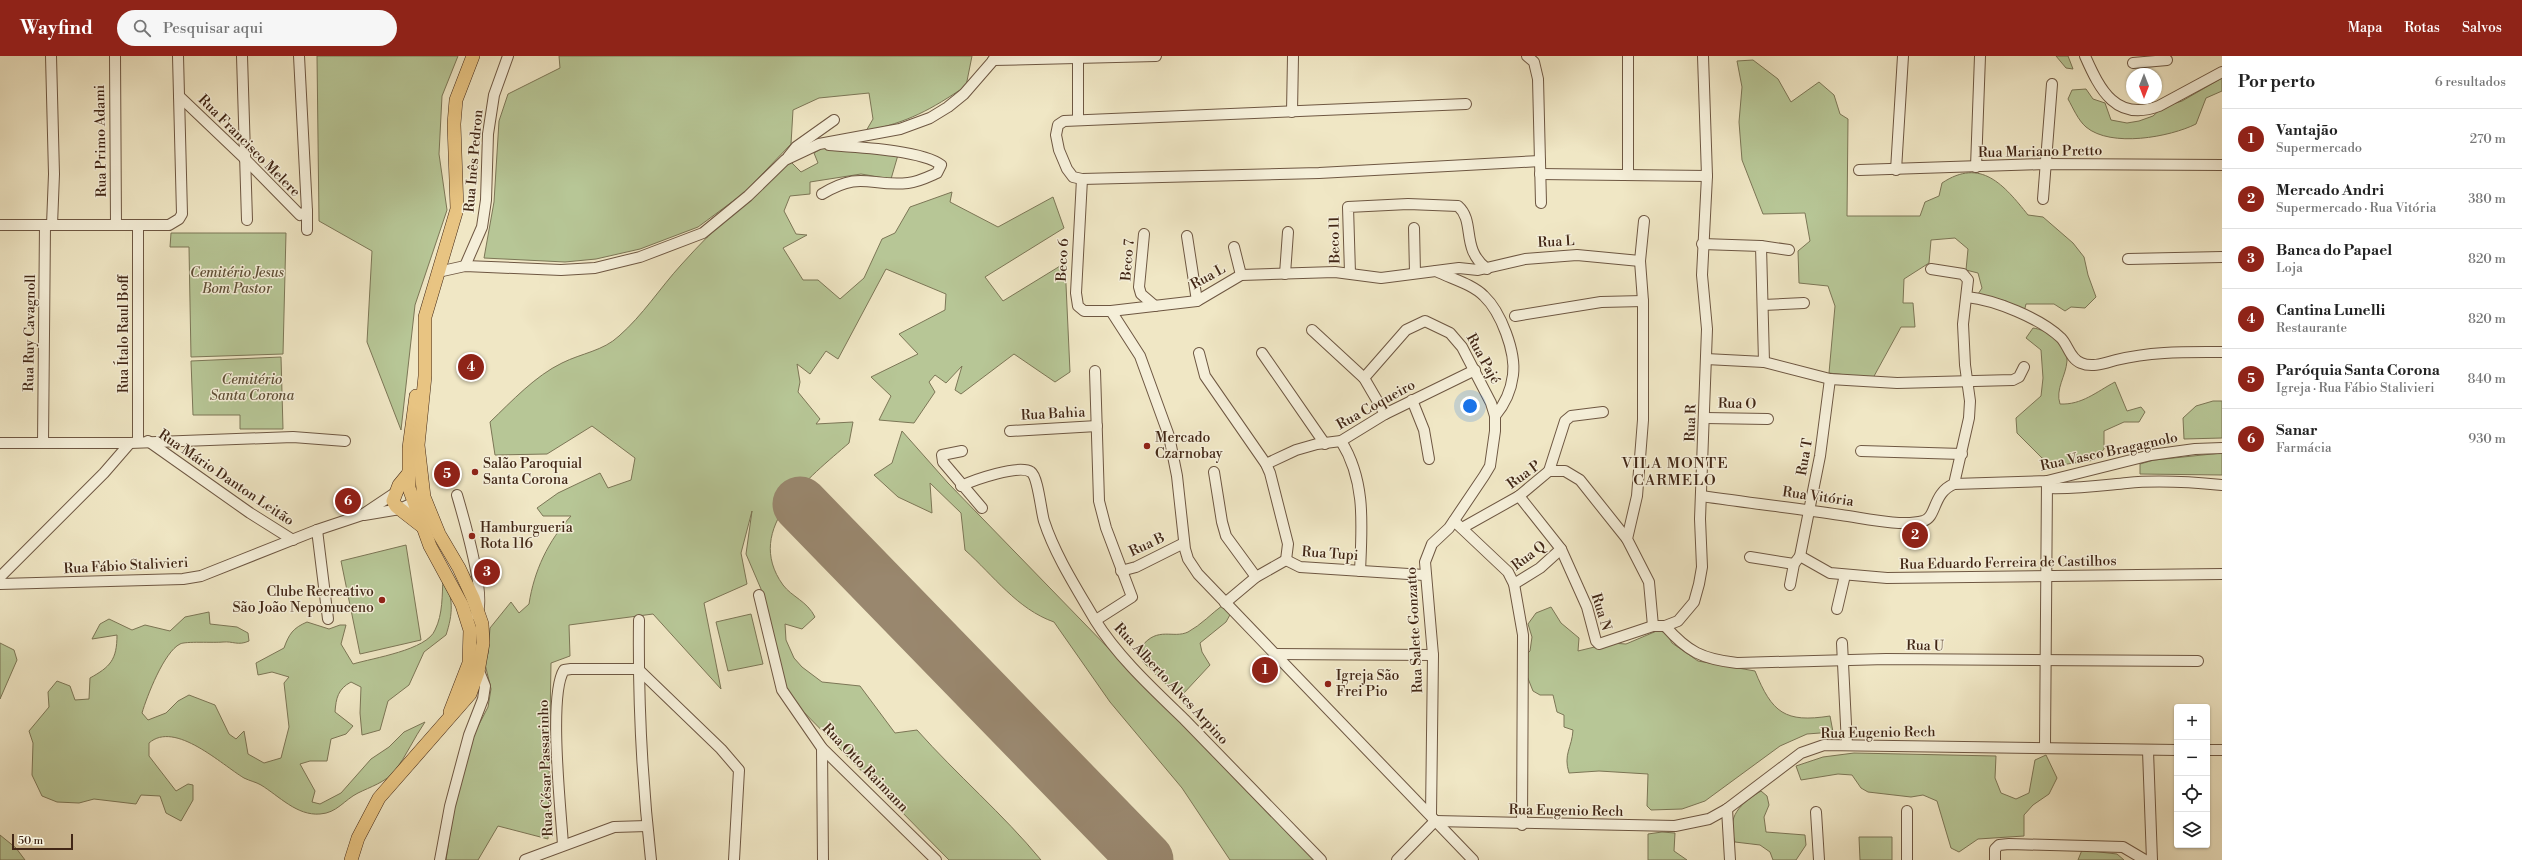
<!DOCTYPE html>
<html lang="pt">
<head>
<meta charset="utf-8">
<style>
	body { margin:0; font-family:"Libre Bodoni",serif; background:#f6f6f6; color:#222 }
	.controls { position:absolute; right:12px; bottom:12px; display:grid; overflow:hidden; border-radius:4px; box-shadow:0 1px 3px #0004 }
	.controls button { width:36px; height:36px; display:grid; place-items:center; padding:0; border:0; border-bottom:1px solid #e0e0e0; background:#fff; color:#222; font:20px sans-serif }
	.compass { position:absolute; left:2126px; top:12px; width:36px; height:36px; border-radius:50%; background:#fff; box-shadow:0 1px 3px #0004; rotate:180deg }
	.scale { position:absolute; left:12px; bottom:10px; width:61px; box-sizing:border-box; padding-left:4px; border:2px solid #422716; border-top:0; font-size:11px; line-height:14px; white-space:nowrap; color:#422716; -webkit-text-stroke:3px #f5efd9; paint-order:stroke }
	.you { position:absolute; left:1470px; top:350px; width:14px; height:14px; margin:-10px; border:3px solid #fff; border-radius:50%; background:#1a73e8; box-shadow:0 0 0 6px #1a73e833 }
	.badge { display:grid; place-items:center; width:26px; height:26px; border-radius:50%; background:#8f2418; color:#fff; font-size:13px; font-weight:700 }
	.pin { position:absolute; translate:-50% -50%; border:2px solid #fff; box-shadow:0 1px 4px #0006 }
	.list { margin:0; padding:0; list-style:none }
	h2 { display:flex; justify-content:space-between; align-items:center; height:52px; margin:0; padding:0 16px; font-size:17px }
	h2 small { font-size:13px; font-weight:400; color:#767676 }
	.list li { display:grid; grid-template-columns:26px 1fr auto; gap:12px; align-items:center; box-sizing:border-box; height:60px; padding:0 16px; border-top:1px solid #e0e0e0 }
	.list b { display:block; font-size:15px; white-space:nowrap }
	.list p { margin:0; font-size:13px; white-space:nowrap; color:#767676 }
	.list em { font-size:13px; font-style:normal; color:#767676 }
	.icon { flex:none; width:22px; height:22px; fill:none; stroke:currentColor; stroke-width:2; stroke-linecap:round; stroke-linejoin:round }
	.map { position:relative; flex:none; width:2222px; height:804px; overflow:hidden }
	header { display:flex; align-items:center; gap:24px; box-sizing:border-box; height:56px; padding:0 20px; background:#8f2418; color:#fff }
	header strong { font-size:19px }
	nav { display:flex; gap:22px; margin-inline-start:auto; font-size:14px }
	.search { width:280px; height:36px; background:#f6f6f6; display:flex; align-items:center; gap:10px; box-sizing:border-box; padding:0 14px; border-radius:22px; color:#767676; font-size:15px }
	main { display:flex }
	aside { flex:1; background:#fff }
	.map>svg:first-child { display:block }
	.green { fill:#b7c696; stroke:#7c7656 }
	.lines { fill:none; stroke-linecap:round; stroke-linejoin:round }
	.runway { stroke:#99876e; stroke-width:55 }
	.minor-casing { stroke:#6e5742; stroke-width:12 }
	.major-casing { stroke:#422716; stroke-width:14 }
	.minor { stroke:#f5efd9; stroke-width:10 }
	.major { stroke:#e8c482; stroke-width:13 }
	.poi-dot { fill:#8f2418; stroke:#f5efd9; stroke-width:1.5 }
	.labels { text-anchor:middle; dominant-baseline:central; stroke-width:3; stroke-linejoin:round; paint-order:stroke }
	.street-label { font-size:14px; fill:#422716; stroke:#f5efd9 }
	.park-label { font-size:14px; font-style:italic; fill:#5f4f36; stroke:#f5efd9 }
	.poi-label { font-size:14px; fill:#422716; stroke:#f5efd9; text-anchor:start }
	.neighbourhood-label { font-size:15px; letter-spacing:1px; fill:#422716; stroke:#f5efd9 }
</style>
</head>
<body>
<header>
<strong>Wayfind</strong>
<div class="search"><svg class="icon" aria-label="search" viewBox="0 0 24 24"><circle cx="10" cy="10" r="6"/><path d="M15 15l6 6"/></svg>Pesquisar aqui</div>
<nav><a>Mapa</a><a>Rotas</a><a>Salvos</a></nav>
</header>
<main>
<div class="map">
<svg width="2222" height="804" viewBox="0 0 2222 804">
	<rect width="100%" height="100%" fill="#f0e7c5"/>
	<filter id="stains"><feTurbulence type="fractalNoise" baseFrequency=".005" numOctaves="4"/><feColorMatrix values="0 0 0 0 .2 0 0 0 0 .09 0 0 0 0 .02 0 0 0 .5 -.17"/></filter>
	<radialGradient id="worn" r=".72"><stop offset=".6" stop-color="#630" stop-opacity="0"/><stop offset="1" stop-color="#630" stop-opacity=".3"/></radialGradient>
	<g class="green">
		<polygon points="317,0 458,0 442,40 439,98 447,154 415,249 401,374 367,286 372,195 319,165"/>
		<path d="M559 0H972L966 30C930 54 909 66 866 75L873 63 869 37 819 42 793 54 791 88 744 137 698 171 640 193 596 203 565 206 484 202 494 146 499 65 508 38 560 12Z"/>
		<polygon points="2056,0 2068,0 2073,13 2066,12"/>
		<path d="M1753 4 1778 23 1791 46 1819 26 1834 39 1840 58 1848 63 1847 160H1920L1925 146 1939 140 1942 127C1981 101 2004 129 2028 159L2043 161 2073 187 2084 201 2088 219 2096 241 2085 252 2071 251 2065 255 2054 248H2026L2024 256 2006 245 1978 238 1982 232 1978 217 1966 214 1968 193 1955 182 1931 184 1929 207 1904 223 1903 247H1913L1915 271H1901L1873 322 1829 317 1835 250 1828 230 1799 227 1798 195 1810 185 1805 157 1763 158 1742 104 1739 66 1742 31 1737 5Z"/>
		<path d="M2222 22V35L2206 42 2196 68C2170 81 2111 92 2086 71 2078 64 2073 52 2068 43L2072 34 2086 33 2093 43 2105 47 2111 64 2127 67 2139 65 2153 60 2163 51 2182 45Z"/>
		<path d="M824 91 898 99 891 123 861 118 810 126V138L790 140 784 155 796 178 807 179 783 192 803 224H818L840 243 864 222 882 183 895 177 910 151 952 136 950 146 998 171 1053 141 1064 172 985 221 1003 245 1065 207 1070 316 1055 326 1014 298 961 338 955 334 962 310 946 327 935 319 929 326 935 336 914 367 879 364 891 340 871 321 918 298 899 278 945 254 946 238 886 213 838 303 826 295 810 318 797 308 800 326 798 336 820 363 816 368 853 366 849 387C810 421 742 472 783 529 792 541 807 545 815 561L802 573 785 568 786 584 794 602 802 611 822 626 860 630 895 677 917 674C957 719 1003 758 1041 804H949L788 640 761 533 746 498 752 455 741 497 747 528 704 547 721 633 653 558 569 569 570 600 551 607 548 783 498 770 478 804H446L454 749 471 684 488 651 491 633 485 608 488 597 490 572 511 546 519 557 529 548C534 515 548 485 571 460H543L537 452 558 437 600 417 608 432 631 424 635 402 592 370 547 398 495 399 490 366C512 345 535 320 562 307 582 297 603 295 619 280 643 259 660 232 681 209 715 171 752 137 791 106L801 116 818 107 814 97Z"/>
		<polygon points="171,177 286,177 283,298 191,301 189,191 170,191"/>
		<path d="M2033 272C2048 274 2068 288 2067 305 2066 320 2055 333 2060 348 2082 349 2096 336 2115 326L2127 355 2141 351 2145 356 2139 366H2124L2104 375V393L2095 404 2060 409 2042 402 2017 377 2016 362 2041 340 2043 322 2041 294 2026 282Z"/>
		<polygon points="281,301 283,373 240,373 240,359 193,359 191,305"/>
		<polygon points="2213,345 2222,345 2222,382 2184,383 2183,362 2196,350"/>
		<path d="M902 375 948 427 1314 804H1230L1182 732 1110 646 1054 566C1017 553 994 520 965 494L961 457 930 427 932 457 898 441 874 419 892 407Z"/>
		<polygon points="2222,397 2222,419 2140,418 2140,408 2154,404"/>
		<polygon points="406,489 421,584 360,598 341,505"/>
		<path d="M443 522C454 541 453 558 446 579L424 596 409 629 388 645 380 674 362 679 360 657 361 631 351 626C338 633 336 642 335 656L353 670 346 678 331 683 327 705H310L300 708 315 735 312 746 320 748 341 737 371 703 389 691 404 676 425 666C414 682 406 700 395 715 386 726 370 731 358 737 344 744 337 757 320 758 297 760 279 740 261 729 256 726 250 725 244 722 222 709 175 664 149 687V700L176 735 188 728 193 729V744L181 765 166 757 160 740 141 739 136 748 94 743 79 747 57 746 42 740 32 719 33 687 29 675 49 651 48 636 57 625 70 630 75 644 89 643 90 622C110 611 117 604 117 579L92 583 100 568 109 563 132 574 145 569 170 575 185 561 209 556 210 568 237 571 248 577 249 585C238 590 233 585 223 586 214 587 185 585 180 588 164 596 147 640 142 657L148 664 166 657 178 645 189 639 215 649 229 678 236 683 244 675 248 698 264 707 281 702 289 671 284 627 289 621 272 616 258 619 256 607 284 592C289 578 293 572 307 566L329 573 340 569H346L341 588 353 608C373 602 427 594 435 574 443 558 442 539 443 522Z"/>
		<path d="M1223 549 1231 557 1226 566 1200 587 1202 596 1210 609 1183 638 1169 631 1143 606 1142 590C1158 570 1173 583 1188 576 1201 569 1212 557 1223 549Z"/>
		<path d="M1551 551 1561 567 1579 582 1578 595 1611 587 1626 588 1659 574 1667 578 1672 587 1698 605 1755 615C1772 657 1785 667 1830 660L1833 676 1807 678 1780 690 1705 745 1682 753 1651 754 1647 750 1648 718 1599 715 1569 717C1563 698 1572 692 1573 674L1564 671V659L1557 656 1553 639H1540L1533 635 1525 615V600L1530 595 1532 581 1528 568 1536 557Z"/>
		<polygon points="751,558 763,608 728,615 716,566"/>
		<polygon points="0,587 14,594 17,604 0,643"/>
		<polygon points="1854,697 1996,700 1995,722 2001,737 2016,743 2029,737 2035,704 2046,699 2057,722 2049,738 2033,749 2024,759 2024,780 1978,783 1959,796 1951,792 1937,745 1923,739 1911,741 1868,736 1861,732 1852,719 1838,718 1801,724 1796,710 1823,701"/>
		<path d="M1761 735 1767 740 1769 749 1764 761 1766 776 1805 779 1806 789 1796 804H1773L1770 796 1760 789 1735 786C1726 760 1740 748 1761 735Z"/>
		<polygon points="1662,776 1675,777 1674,795 1687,804 1648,804 1648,778"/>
		<polygon points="0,779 16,792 25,804 0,804"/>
		<polygon points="1892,781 1892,804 1860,804 1859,781"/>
		<polygon points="2082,794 2117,798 2124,804 2078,804"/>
	</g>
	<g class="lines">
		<polyline class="runway" points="800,448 1146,804"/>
		<defs>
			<g id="minor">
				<polyline points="51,0 54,118 52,169"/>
				<polyline points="115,0 116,169"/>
				<polyline points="242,0 247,164"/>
				<polyline points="1527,0 1534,6 1538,23 1541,147"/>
				<polyline points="1628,0 1628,118"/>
				<path d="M2085 0C2100 34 2116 66 2159 50L2222 16"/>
				<polyline points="1078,3 1078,63"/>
				<polyline points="993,4 1156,0"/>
				<polyline points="2133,7 2167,4"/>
				<polyline points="179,40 243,101 300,159 307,155 299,0"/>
				<polyline points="1466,48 1064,65 1058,69 1056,79 1059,94 1067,113 1073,121 1082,123 1319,117 1540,105"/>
				<polyline points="1292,56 1293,0"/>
				<polyline points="788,101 796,91 834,64"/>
				<polyline points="1976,111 1980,0"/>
				<polyline points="1859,114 2045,108 2222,109"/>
				<polyline points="1896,114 1903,0"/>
				<polyline points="1540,118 1707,120"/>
				<polyline points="1082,123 1076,237 1078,250 1084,255 1111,255 1197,245 1241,219 1335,216 1381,222 1459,212 1478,214 1525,203 1577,199 1640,205"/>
				<path d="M822 138C862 114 869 131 908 127 918 126 928 121 937 117L941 109C922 94 855 91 829 89"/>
				<polyline points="2043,143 2052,28"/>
				<polyline points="307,155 307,174"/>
				<polyline points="1644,165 1640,205 1643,245 1643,364 1637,440 1627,483 1649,526 1653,570"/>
				<polyline points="0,169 169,169 179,163 182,158 178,0"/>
				<polyline points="138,169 138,386"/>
				<polyline points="1414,172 1415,217"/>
				<polyline points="1144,178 1139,231 1141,238 1155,250"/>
				<polyline points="1187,180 1197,245"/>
				<polyline points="1702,188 1761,190 1764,306"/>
				<polyline points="1761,190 1789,194"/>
				<polyline points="1234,191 1241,219"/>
				<polyline points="2128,203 2222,201"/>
				<polyline points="465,210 482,171 486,144 488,78 494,39 508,0"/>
				<path d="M1436 215C1452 223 1472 228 1484 240 1501 256 1516 296 1513 319 1511 335 1505 348 1495 360"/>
				<polyline points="438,216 465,210 561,214 595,212 640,201 703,177 748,140 785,104 819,88 900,73 930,62 948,51 964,38 997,0"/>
				<path d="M1350 217 1348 151 1408 148 1458 150C1476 166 1460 192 1487 213"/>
				<polyline points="1285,218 1288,176"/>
				<path d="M1967 241C1995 244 2040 262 2061 282 2068 289 2070 303 2081 307 2092 312 2105 307 2116 304 2152 295 2186 296 2222 296"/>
				<polyline points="1763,249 1804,247"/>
				<polyline points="1111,255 1140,300 1169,380 1177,420 1185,493 1188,503 1198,518 1473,804"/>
				<polyline points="1515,260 1601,246 1643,245"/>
				<polyline points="1312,274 1364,322 1385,358"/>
				<polyline points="1199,297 1205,320 1266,408 1270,417 1288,488 1286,504"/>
				<polyline points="1262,297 1325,388"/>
				<polyline points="1706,303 1764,306 1830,323 1897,327 2013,324 2019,321 2024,311"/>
				<polyline points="1095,315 1099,445 1106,472 1132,541 1096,564"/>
				<polyline points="1364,322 1406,274 1425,265 1450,277 1462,291 1491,347 1495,360 1495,375 1490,410 1484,420 1449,472 1432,488 1425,506 1433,599 1431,759"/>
				<polyline points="1412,344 1424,374 1429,403"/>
				<polyline points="1705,362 1768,363"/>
				<polyline points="1010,375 1097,370"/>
				<polyline points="148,385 250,457 293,484"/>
				<path d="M1341 385C1366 425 1362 469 1360 515"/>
				<polyline points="0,387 130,387 293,381 345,385"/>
				<polyline points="43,387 45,169"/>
				<polyline points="962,395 942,399 943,406 982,452"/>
				<polyline points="1861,395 1962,398"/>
				<polyline points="1266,408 1296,394 1317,388 1341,385 1385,358 1475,314"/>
				<polyline points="1549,415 1565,365 1571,360 1603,356"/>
				<polyline points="1214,416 1222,466 1226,480 1256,521"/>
				<polyline points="1954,428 2047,425 2151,399 2195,393 2222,392"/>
				<path d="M961 430C974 424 1019 408 1031 416 1038 421 1041 455 1044 465 1055 499 1077 533 1095 564 1118 601 1153 633 1184 663 1230 710 1275 757 1321 804"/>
				<path d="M2047 432C2077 433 2097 430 2127 427 2158 424 2191 426 2222 429"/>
				<path d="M457 439C462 456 490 551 476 559"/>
				<polyline points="1519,440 1561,493 1587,551 1596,585 1599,588 1653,570 1665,570 1678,565 1694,546 1699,528 1702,511 1700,463 1707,273 1702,219 1707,120 1703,0"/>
				<path d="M1702 440C1748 447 1795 452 1841 459 1864 462 1901 471 1923 465 1937 462 1932 437 1954 428L1969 362 1970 345 1965 309 1963 268 1968 224 1963 218 1931 213"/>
				<polyline points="364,459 400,453 419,444"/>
				<polyline points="1454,465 1508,516 1514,528 1523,579 1522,769"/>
				<polyline points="1462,472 1519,440 1549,415 1565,415 1580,424 1627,483"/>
				<polyline points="317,474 328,563"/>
				<polyline points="1800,500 1830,517 1887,522 2222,518"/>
				<polyline points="1750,501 1794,508"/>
				<polyline points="1286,504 1300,511 1424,519"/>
				<polyline points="1121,515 1136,511 1184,487"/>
				<polyline points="0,521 104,417 130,387"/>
				<polyline points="0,528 183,523 201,520 317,474 362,459 398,435"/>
				<polyline points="1514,528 1540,512 1561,493"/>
				<polyline points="1790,529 1794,508 1800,500 1820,400 1830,323"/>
				<polyline points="759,539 782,634 822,692 936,804"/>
				<polyline points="1225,547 1256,521 1286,504"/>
				<polyline points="1837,553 1845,519"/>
				<path d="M639 564C638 644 642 725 651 804"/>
				<path d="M1665 570C1688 596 1702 603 1737 607L1886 603 2198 605"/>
				<polyline points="1842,587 1847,689"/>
				<polyline points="1274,598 1433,599"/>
				<polyline points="638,613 721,693 739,714 734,804"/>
				<polyline points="2045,691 2047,425"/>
				<polyline points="822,692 823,804"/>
				<polyline points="2207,694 2222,694"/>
				<polyline points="2148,695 2152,804"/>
				<polyline points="1727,753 1730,804"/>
				<polyline points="1907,755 1907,804"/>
				<polyline points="1816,756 1819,804"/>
				<polyline points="1435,765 1675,770 1709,763 1727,753 1801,697 1824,689 2177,694"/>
				<path d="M563 789C561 755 548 639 564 614L571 613H638"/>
				<polyline points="440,804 450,750 469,679 483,643 485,630 477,610"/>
				<polyline points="525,804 614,771 647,770"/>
				<polyline points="1397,804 1435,765"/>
				<polyline points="1995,804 1995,793 1999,789 2009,788 2123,791 2145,804"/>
			</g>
			<g id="major">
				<polyline points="416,340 409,392 409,432 430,490 462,549 470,574 469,607 450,656"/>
				<polyline points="408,418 399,429 393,445 396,450 423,471"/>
				<polyline points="351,804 358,782 379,742 470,638 478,616 483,587 482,568 473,542 459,512 439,478 424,441 418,389 425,320 425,261 457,153 454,68 456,44 473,0"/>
			</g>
		</defs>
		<use href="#minor" class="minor-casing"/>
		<use href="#major" class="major-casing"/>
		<use href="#minor" class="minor"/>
		<use href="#major" class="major"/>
	</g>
	<g class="poi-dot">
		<circle cx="1147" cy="390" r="4"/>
		<circle cx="475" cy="416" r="4"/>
		<circle cx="472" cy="480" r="4"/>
		<circle cx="382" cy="544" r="4"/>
		<circle cx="1328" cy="628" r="4"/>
	</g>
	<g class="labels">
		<g class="street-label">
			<text transform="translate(101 85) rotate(-91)">Rua Primo Adami</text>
			<text transform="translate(249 90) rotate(45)">Rua Francisco Melere</text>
			<text transform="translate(2040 96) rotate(-1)">Rua Mariano Pretto</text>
			<text transform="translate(474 105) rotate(-85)">Rua Inês Pedron</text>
			<text transform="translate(1335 184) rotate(-91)">Beco 11</text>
			<text transform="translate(1556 186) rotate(-3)">Rua L</text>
			<text transform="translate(1063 204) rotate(-87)">Beco 6</text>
			<text transform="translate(1128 204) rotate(-85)">Beco 7</text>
			<text transform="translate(1208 221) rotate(-29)">Rua L</text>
			<text transform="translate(30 277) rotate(-89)">Rua Ruy Cavagnoll</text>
			<text transform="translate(124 278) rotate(-90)">Rua Ítalo Raul Boff</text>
			<text transform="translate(1483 303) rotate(61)">Rua Pajé</text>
			<text transform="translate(1737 348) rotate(1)">Rua O</text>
			<text transform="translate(1376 349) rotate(-29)">Rua Coqueiro</text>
			<text transform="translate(1053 358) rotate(-3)">Rua Bahia</text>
			<text transform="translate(1691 367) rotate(-88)">Rua R</text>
			<text transform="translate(2109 396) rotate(-12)">Rua Vasco Bragagnolo</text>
			<text transform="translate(1805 401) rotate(-80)">Rua T</text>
			<text transform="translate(1524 419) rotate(-36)">Rua P</text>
			<text transform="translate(226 422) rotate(34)">Rua Mário Danton Leitão</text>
			<text transform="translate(1818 441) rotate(8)">Rua Vitória</text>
			<text transform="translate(1147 489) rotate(-25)">Rua B</text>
			<text transform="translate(1330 498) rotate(4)">Rua Tupi</text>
			<text transform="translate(1529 500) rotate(-37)">Rua Q</text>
			<text transform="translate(2008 507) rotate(-1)">Rua Eduardo Ferreira de Castilhos</text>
			<text transform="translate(126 510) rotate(-3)">Rua Fábio Stalivieri</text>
			<text transform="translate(1601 556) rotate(73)">Rua N</text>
			<text transform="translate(1415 574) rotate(-93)">Rua Salete Gonzatto</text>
			<text transform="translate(1925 590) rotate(1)">Rua U</text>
			<text transform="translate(1171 628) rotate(47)">Rua Alberto Alves Arpino</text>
			<text transform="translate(1878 677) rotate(-1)">Rua Eugenio Rech</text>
			<text transform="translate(546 712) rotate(-92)">Rua César Passarinho</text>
			<text transform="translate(865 712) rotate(46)">Rua Otto Raimann</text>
			<text transform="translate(1566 755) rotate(1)">Rua Eugenio Rech</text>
		</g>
		<g class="park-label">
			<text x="237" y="217">Cemitério Jesus<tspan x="237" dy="16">Bom Pastor</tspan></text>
			<text x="252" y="324">Cemitério<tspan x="252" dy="16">Santa Corona</tspan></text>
		</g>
		<g class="poi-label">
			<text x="1155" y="382">Mercado<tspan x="1155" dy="16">Czarnobay</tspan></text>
			<text x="483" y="408">Salão Paroquial<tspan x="483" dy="16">Santa Corona</tspan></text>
			<text x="480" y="472">Hamburgueria<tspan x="480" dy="16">Rota 116</tspan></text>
			<text x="374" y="536" text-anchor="end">Clube Recreativo<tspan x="374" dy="16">São João Nepomuceno</tspan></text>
			<text x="1336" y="620">Igreja São<tspan x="1336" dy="16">Frei Pio</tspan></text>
		</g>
		<g class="neighbourhood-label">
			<text x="1675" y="407">VILA MONTE<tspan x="1675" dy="17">CARMELO</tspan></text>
		</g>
	</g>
	<rect width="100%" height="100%" filter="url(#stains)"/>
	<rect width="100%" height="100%" fill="url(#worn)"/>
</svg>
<div class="controls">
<button>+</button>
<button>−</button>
<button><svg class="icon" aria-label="locate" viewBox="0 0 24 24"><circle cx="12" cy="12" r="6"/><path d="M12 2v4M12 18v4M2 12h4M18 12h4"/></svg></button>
<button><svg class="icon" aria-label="layers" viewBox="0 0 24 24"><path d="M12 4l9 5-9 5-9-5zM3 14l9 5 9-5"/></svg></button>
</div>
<svg class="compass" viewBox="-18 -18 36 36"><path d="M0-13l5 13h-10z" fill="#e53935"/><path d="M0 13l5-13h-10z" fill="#767676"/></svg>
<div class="scale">50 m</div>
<div class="you"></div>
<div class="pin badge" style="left:1265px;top:614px">1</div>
<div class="pin badge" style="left:1915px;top:479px">2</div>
<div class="pin badge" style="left:487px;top:516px">3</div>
<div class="pin badge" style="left:471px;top:311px">4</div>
<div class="pin badge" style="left:447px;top:418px">5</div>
<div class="pin badge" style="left:348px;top:445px">6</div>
</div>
<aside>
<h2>Por perto<small>6 resultados</small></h2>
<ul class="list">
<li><span class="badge">1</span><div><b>Vantajão</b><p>Supermercado</p></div><em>270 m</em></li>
<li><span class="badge">2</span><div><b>Mercado Andri</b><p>Supermercado · Rua Vitória</p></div><em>380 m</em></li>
<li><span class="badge">3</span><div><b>Banca do Papael</b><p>Loja</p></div><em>820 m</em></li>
<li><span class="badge">4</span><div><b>Cantina Lunelli</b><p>Restaurante</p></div><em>820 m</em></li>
<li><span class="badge">5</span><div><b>Paróquia Santa Corona</b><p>Igreja · Rua Fábio Stalivieri</p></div><em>840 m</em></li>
<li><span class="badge">6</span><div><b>Sanar</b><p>Farmácia</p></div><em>930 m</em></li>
</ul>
</aside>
</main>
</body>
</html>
